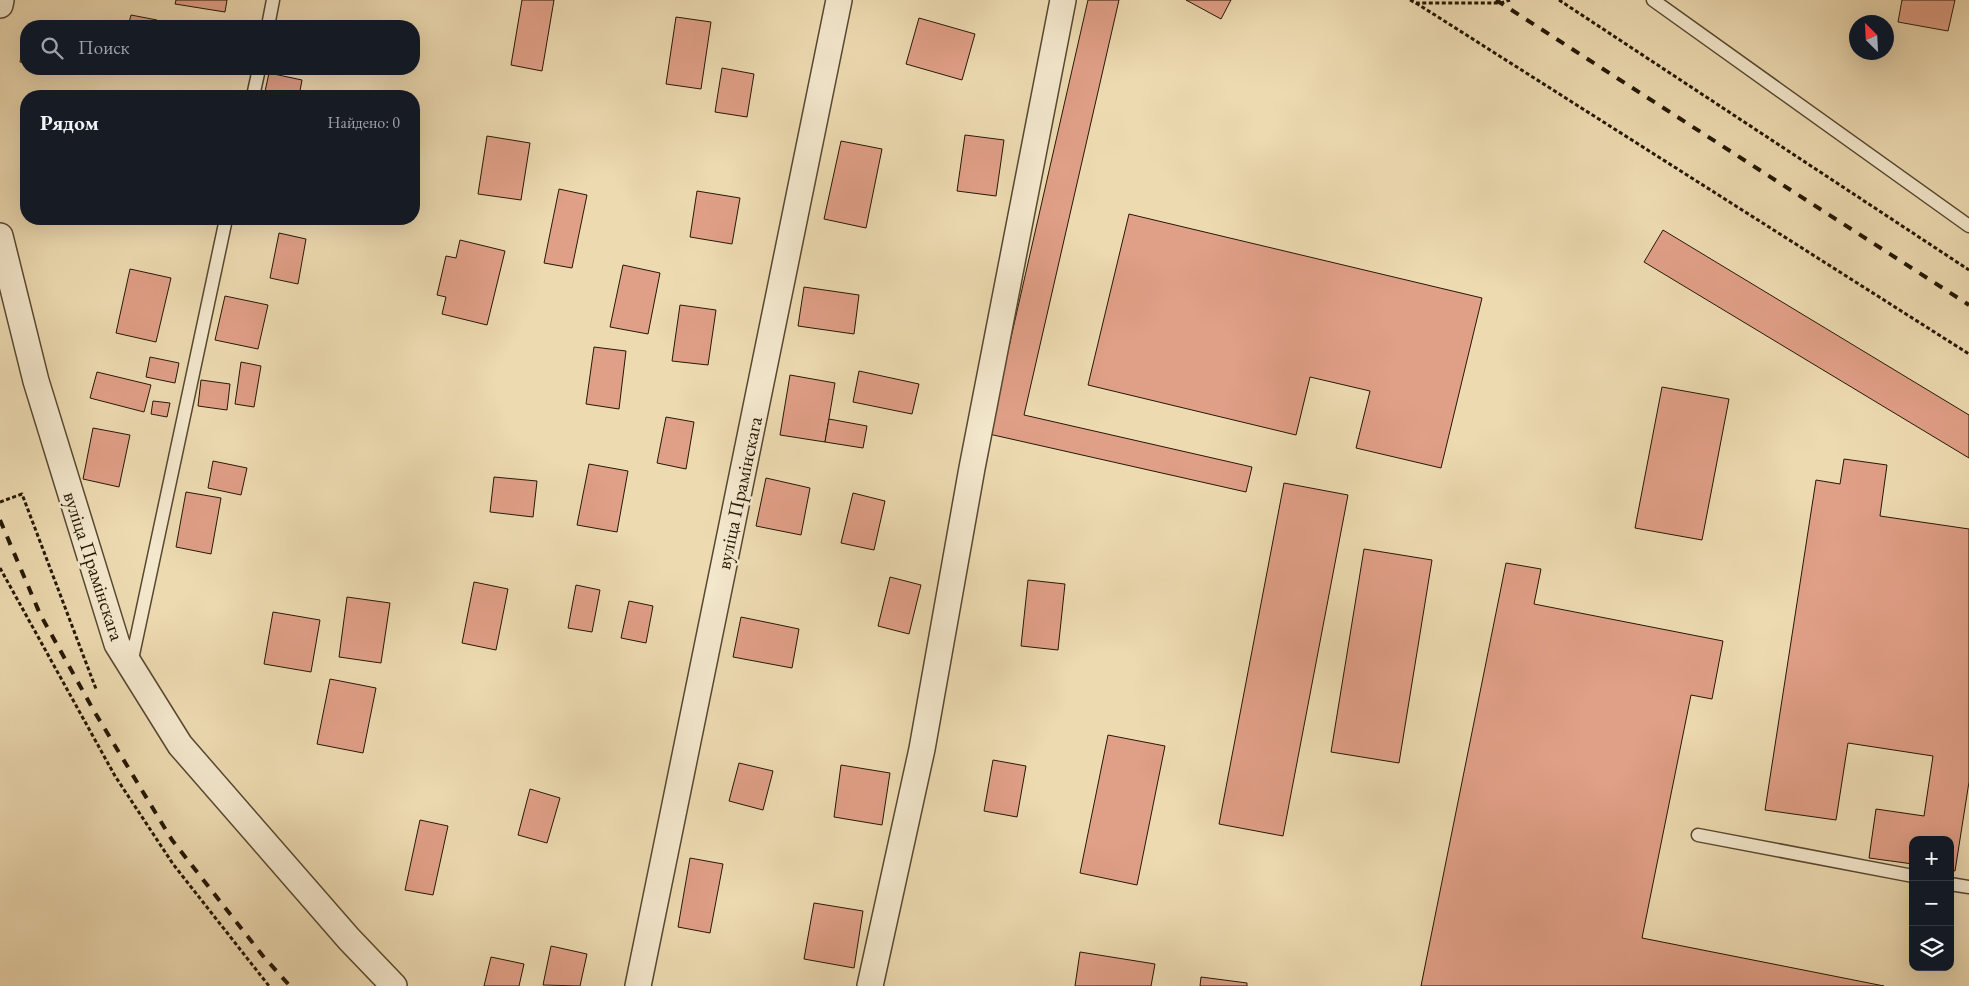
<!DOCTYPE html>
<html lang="ru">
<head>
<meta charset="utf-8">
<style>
	body { margin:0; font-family:"EB Garamond",serif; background:#20242c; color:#f1f3f6 }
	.controls { position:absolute; right:15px; bottom:15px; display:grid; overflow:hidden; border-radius:10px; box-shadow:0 5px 20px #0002 }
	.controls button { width:45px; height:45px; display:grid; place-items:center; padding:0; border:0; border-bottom:1px solid #363941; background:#171b24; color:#f1f3f6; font:25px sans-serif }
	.compass { position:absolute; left:1849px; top:15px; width:45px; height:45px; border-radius:50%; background:#171b24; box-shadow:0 5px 20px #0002; rotate:336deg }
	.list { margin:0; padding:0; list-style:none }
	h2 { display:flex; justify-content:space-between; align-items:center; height:65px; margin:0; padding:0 20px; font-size:21px }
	h2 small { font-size:16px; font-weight:400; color:#9ea1a6 }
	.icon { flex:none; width:28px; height:28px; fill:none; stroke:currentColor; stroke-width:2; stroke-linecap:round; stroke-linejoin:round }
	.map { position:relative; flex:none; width:1969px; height:986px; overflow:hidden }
	.search { position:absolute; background:#171b24; box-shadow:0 5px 20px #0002; left:20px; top:20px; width:400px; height:55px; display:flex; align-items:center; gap:12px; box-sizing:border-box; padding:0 18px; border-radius:20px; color:#9ea1a6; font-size:19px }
	.panel { position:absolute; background:#171b24; box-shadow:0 5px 20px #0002; left:20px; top:90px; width:400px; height:135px; border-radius:20px }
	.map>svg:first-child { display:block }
	.building { fill:#e09f87; stroke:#251806 }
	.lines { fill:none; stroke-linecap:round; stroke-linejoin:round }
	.service-casing { stroke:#574831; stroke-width:15 }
	.minor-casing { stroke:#574831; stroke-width:28 }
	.path { stroke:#251806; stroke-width:3; stroke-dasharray:4 2.5; stroke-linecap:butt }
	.service { stroke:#f3e7cc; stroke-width:12 }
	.minor { stroke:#f3e7cc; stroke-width:25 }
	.rail { stroke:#251806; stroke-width:4; stroke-dasharray:9 9; stroke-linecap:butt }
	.labels { text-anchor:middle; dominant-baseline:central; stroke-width:5; stroke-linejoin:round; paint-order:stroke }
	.street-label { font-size:20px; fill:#251806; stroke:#f3e7cc }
</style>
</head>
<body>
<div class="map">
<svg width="1969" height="986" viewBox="0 0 1969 986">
	<rect width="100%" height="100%" fill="#eddab1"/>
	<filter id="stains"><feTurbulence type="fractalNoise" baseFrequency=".004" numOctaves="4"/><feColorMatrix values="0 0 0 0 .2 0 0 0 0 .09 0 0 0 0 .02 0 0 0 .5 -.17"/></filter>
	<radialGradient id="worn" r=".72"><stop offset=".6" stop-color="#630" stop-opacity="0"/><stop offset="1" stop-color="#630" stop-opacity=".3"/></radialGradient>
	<g class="building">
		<polygon points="176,0 227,0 225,12 175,4"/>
		<polygon points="522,0 554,0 542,71 511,65"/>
		<polygon points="1088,0 1119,0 1024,415 1252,467 1246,492 989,434"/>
		<polygon points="1186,0 1231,0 1221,19"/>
		<polygon points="1902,0 1955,0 1948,31 1898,22"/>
		<polygon points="131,15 157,20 156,26 128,26"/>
		<polygon points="676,17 711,22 701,89 666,84"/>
		<polygon points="919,18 975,34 962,80 906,64"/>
		<polygon points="24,34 26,34 26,63 20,62"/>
		<polygon points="722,68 754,74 747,117 715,112"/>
		<polygon points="269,73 302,80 299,96 264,96"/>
		<polygon points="965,135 1004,140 996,196 957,191"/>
		<polygon points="487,136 530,143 521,200 478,194"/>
		<polygon points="841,141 882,149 866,228 824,219"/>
		<polygon points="559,189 587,195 572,268 544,263"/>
		<polygon points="697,191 740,198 732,244 690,237"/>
		<polygon points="1129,214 1482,298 1441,468 1356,448 1370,391 1310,377 1296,435 1088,385"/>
		<polygon points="1663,230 1969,415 1969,458 1644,262"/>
		<polygon points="279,233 306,239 298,284 270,278"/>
		<polygon points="460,240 505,251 487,325 442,314 446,297 437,295 446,256 456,258"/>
		<polygon points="623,265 660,273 648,334 610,327"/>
		<polygon points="130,269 171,278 156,342 116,333"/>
		<polygon points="804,287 859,295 854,334 798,326"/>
		<polygon points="225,296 268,305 258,349 215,340"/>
		<polygon points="680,305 716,310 708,365 672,361"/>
		<polygon points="594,347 626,351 619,409 586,404"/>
		<polygon points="150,357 179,363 175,383 146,377"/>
		<polygon points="241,362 261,366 254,407 235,404"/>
		<polygon points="859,371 919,384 912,414 853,402"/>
		<polygon points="97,372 151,385 144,412 90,398"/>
		<polygon points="790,375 835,383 825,442 780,435"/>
		<polygon points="201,380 230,384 227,410 198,406"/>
		<polygon points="1662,387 1729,399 1702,540 1635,528"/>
		<polygon points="153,401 170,403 167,417 151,414"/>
		<polygon points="666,417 694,422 686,469 657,463"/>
		<polygon points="829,419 867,426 863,448 825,442"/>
		<polygon points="93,428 130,435 119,487 83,479"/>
		<polygon points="1844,459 1887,465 1880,516 1969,529 1969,782 1955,871 1950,870 1950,840 1913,840 1913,864 1869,858 1876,809 1924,816 1933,756 1848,743 1836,820 1765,810 1816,480 1840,484"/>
		<polygon points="213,461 247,468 241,495 208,488"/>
		<polygon points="589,464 628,471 617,532 577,525"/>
		<polygon points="494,477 537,481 533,517 490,512"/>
		<polygon points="766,478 810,488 801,535 756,526"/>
		<polygon points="1284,483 1348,495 1283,836 1219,824"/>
		<polygon points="186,492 221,498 211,554 176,547"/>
		<polygon points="853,493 885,501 874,550 841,543"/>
		<polygon points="1364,549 1432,560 1399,763 1331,752"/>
		<polygon points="1506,563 1541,569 1534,604 1723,641 1712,699 1691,695 1642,938 1884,986 1421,986"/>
		<polygon points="890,577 921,585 909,634 878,626"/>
		<polygon points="1028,580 1065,584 1058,650 1021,646"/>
		<polygon points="474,582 508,589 496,650 462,643"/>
		<polygon points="576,585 600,590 592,632 568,628"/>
		<polygon points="347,597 390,603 381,663 339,657"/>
		<polygon points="629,601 653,606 646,643 621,638"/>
		<polygon points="273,612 320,620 311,672 264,664"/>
		<polygon points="741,617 799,629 792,668 733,657"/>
		<polygon points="330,679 376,688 363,753 317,744"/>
		<polygon points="1108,735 1165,746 1137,885 1080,873"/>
		<polygon points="993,760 1026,766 1017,817 984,811"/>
		<polygon points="739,763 773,771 763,810 729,801"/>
		<polygon points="841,765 890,773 882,825 834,817"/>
		<polygon points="530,789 560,798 547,843 518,835"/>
		<polygon points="420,820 448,826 433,895 405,890"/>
		<polygon points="690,858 723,864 710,933 678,927"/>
		<polygon points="814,903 863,911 854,968 804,959"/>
		<polygon points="551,946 587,954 580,986 543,985"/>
		<polygon points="1080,952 1155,964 1151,986 1075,986"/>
		<polygon points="491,957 524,964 519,986 484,986"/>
		<polygon points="1201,977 1247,983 1247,986 1200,986"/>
	</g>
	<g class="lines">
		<defs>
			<g id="service">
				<polyline points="1653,0 1969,226"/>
				<polyline points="268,26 273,0"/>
				<polyline points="253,96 259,69"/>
				<polyline points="131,664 226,219"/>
				<polyline points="1698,835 1913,876"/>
				<polyline points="1950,884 1969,887"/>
			</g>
			<g id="minor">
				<polyline points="0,5 1,0"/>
				<polyline points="0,236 36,381 117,644 180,745 349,939 394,986"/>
				<polyline points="638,986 839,0"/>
				<polyline points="870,986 922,749 972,468 1063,0"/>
			</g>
		</defs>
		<use href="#service" class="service-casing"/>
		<use href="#minor" class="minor-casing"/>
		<g class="path">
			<polyline points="1410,0 1416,3 1501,3 1510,0"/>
			<polyline points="1559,0 1969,270"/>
			<polyline points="1416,3 1969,354"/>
			<polyline points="0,502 22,494 96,689"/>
			<polyline points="0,568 115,776 173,864 269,986"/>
		</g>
		<use href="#service" class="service"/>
		<use href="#minor" class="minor"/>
		<g class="rail">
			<polyline points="1496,0 1969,305"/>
			<polyline points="0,520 40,614 94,711 172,840 263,956 290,986"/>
		</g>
	</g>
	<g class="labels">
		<g class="street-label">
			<text transform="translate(739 493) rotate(-78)">вуліца Прамінскага</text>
			<text transform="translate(94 566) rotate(72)">вуліца Прамінскага</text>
		</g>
	</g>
	<rect width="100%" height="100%" filter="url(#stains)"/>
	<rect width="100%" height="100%" fill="url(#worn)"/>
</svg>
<div class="controls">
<button>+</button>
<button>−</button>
<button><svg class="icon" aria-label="layers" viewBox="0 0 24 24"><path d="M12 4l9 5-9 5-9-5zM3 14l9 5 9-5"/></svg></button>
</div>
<svg class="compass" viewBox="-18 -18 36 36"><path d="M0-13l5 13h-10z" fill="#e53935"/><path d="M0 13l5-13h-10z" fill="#9ea1a6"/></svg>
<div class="search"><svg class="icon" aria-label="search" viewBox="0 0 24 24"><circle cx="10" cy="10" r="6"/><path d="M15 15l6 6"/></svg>Поиск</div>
<section class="panel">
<h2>Рядом<small>Найдено: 0</small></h2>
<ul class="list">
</ul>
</section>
</div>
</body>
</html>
